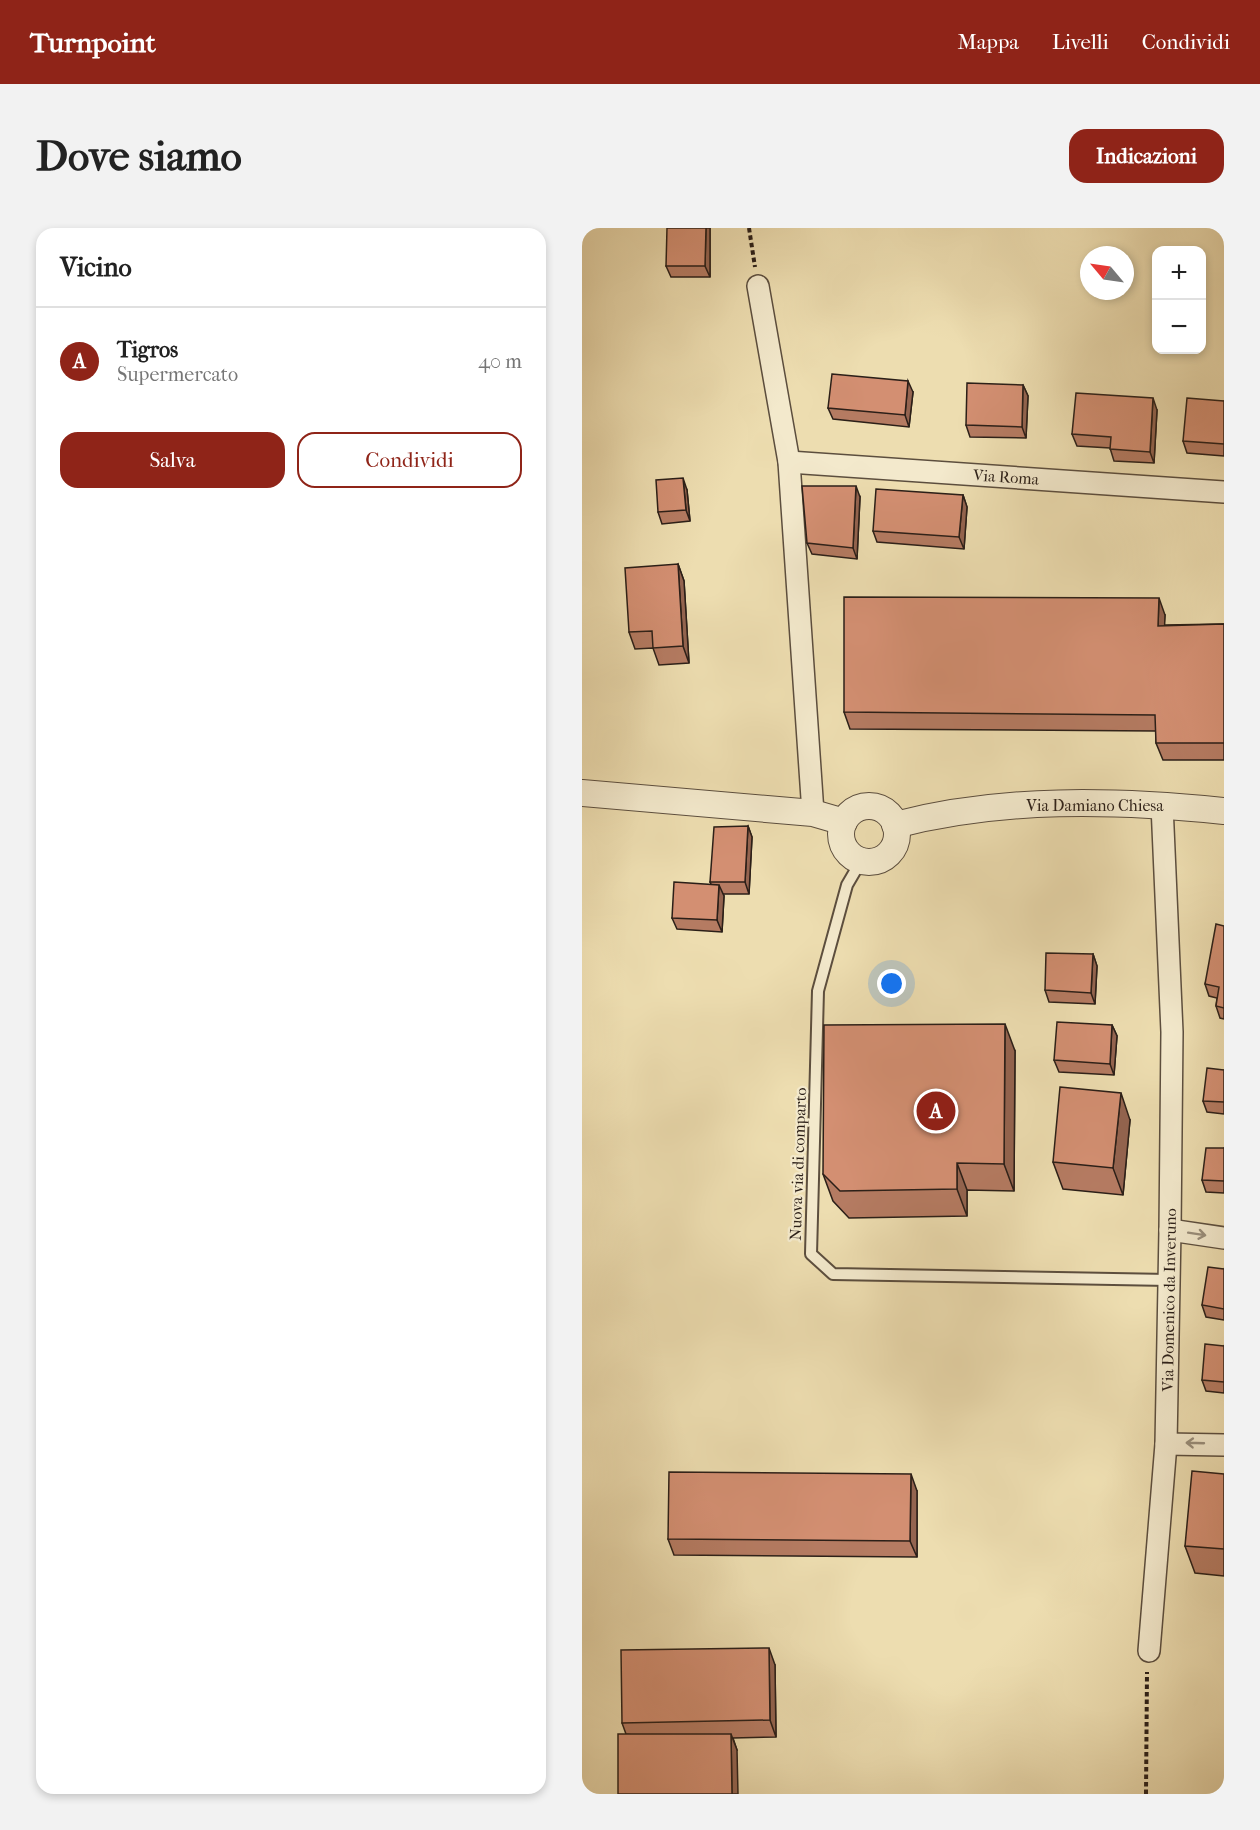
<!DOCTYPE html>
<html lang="it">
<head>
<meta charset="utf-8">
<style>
	body { margin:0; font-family:"IM FELL French Canon",serif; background:#f2f2f2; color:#222 }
	.controls { position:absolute; right:18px; top:18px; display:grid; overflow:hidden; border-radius:12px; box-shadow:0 3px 9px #0003 }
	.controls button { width:54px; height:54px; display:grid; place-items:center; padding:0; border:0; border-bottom:2px solid #e0e0e0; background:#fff; color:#222; font:30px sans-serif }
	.compass { position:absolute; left:498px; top:18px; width:54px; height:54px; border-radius:50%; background:#fff; box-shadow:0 3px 9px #0003; rotate:299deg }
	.you { position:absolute; left:310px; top:756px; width:21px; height:21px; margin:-15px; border:4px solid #fff; border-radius:50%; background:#1a73e8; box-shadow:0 0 0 9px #1a73e833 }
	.badge { display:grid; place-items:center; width:39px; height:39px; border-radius:50%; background:#8f2418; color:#fff; font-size:20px; font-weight:700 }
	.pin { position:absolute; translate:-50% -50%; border:3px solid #fff; box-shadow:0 2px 6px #0006 }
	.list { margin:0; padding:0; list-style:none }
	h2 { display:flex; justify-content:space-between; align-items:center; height:78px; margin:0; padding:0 24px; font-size:26px }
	h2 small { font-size:20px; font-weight:400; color:#767676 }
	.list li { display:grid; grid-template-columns:39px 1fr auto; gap:18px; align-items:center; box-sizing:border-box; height:108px; padding:0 24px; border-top:2px solid #e0e0e0 }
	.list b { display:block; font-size:22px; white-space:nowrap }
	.list p { margin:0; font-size:20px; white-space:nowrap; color:#767676 }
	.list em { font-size:20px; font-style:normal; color:#767676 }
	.actions { display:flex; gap:12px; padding:18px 24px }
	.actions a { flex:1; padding:14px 0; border:2px solid #8f2418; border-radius:18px; text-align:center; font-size:21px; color:#8f2418 }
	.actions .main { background:#8f2418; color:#fff }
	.map { position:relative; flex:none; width:642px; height:1566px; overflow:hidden; border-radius:18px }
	header { display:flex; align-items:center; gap:36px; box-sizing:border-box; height:84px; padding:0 30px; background:#8f2418; color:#fff }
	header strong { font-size:28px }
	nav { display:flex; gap:33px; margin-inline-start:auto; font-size:21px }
	.intro { display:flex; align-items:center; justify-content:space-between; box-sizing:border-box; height:144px; padding:0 36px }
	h1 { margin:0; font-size:42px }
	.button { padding:15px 27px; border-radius:18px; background:#8f2418; color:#fff; font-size:21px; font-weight:700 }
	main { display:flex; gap:36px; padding:0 36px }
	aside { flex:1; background:#fff; border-radius:18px; box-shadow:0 3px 9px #0003 }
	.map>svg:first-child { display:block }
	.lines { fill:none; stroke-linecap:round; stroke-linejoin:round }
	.service-casing { stroke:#5c4e3e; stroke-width:14 }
	.minor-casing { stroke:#5c4e3e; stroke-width:24 }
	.tertiary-casing { stroke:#5c4e3e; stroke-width:28 }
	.path { stroke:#2b1f18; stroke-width:4; stroke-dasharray:4.5 3; stroke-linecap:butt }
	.service { stroke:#f3e9cc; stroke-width:10 }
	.minor { stroke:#f3e9cc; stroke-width:21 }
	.tertiary { stroke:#f3e9cc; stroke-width:26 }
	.wall { fill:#b57b62; stroke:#2b1f18; stroke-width:1.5 }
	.shaded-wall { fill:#946450; stroke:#2b1f18; stroke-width:1.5 }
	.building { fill:#d38f72; stroke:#2b1f18; stroke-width:1.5 }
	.oneway { stroke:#998e7b }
	.labels { text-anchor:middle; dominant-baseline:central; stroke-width:4.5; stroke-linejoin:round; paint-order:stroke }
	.street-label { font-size:16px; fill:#2b1f18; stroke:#f3e9cc }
</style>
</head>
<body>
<header>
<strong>Turnpoint</strong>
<nav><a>Mappa</a><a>Livelli</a><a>Condividi</a></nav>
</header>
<div class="intro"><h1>Dove siamo</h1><a class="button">Indicazioni</a></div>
<main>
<aside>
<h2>Vicino<small></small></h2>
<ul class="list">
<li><span class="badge">A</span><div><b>Tigros</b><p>Supermercato</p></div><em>40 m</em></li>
</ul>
<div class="actions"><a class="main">Salva</a><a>Condividi</a></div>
</aside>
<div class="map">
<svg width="642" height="1566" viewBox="0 0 642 1566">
	<rect width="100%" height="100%" fill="#edddb0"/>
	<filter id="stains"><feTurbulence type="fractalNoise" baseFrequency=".00333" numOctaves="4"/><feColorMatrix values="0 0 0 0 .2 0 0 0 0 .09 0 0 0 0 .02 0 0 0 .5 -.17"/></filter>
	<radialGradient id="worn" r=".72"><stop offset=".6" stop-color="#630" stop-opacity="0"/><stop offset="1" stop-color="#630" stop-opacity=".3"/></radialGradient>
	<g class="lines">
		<defs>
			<polyline id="service" points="279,633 265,657 236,763 229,1026 251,1046 587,1052"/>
			<g id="minor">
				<polyline points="176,58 207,234 231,585"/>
				<polyline points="207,234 642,264"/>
				<polyline points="588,1002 642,1010"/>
				<polyline points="584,1216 642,1217"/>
				<polyline points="567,1423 584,1216 588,1002 590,804 580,577"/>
			</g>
			<g id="tertiary">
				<polyline points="0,565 231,585 262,594"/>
				<circle cx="287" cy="606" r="28"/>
				<path d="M313 597C420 569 533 572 642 583"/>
			</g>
		</defs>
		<use href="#service" class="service-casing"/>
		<use href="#minor" class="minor-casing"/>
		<use href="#tertiary" class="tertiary-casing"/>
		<g class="path">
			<polyline points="167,0 173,39"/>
			<polyline points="564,1566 565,1444"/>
		</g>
		<use href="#service" class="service"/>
		<use href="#minor" class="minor"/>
		<use href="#tertiary" class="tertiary"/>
	</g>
	<g class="wall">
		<polygon points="128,0 128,49 89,49 84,38"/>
		<polygon points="441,157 446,168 444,210 388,209 384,197"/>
		<polygon points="331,164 327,199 251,191 246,180"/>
		<polygon points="642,173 642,228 605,225 601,213"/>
		<polygon points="575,182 572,235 532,233 528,220 495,218 490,206"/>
		<polygon points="105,262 108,293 80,296 76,284"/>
		<polygon points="381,267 385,279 382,321 295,314 291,303"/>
		<polygon points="278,269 275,331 230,326 225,315"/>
		<polygon points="96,336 102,353 107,435 77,437 71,420 53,421 47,404"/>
		<polygon points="583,387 582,397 642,396 642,532 581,532 574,515 574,503 268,501 262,484"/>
		<polygon points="166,598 170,609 167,666 141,666 142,668 140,704 95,701 90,690 129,656 128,654"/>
		<polygon points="642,698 642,791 638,790 634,778 635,770 627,768 623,756"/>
		<polygon points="511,726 515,738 513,776 467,774 463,762"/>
		<polygon points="530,797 535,808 532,847 477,844 472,832"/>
		<polygon points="433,823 432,963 385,962 385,988 267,990 251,973 241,946"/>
		<polygon points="642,842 642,886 625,884 621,873"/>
		<polygon points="548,892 541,967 481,961 471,934"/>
		<polygon points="642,920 642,965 624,964 620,952"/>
		<polygon points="642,1041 642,1092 624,1089 620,1077"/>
		<polygon points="642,1118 642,1165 624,1163 620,1152"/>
		<polygon points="642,1246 642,1348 613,1345 603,1318"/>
		<polygon points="335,1263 335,1329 92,1327 86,1311"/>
		<polygon points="193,1437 194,1509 151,1510 155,1522 44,1506 40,1495"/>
	</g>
	<g class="shaded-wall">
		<polygon points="124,0 128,0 128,49 123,38"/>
		<polygon points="326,153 331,164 327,199 323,187"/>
		<polygon points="441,157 446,168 444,210 440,199"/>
		<polygon points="571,170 575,182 572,235 568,224"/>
		<polygon points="101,250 105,262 108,293 104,282"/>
		<polygon points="274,258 278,269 275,331 271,320"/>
		<polygon points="381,267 385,279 382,321 377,309"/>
		<polygon points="96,336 102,353 107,435 101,418"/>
		<polygon points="577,370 583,387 582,414 576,398"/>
		<polygon points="166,598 170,609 167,666 163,654"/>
		<polygon points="137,657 142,668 140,704 135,692"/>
		<polygon points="511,726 515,738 513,776 509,765"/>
		<polygon points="423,796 433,823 432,963 422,936"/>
		<polygon points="530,797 535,808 532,847 528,836"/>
		<polygon points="539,865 548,892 541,967 531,940"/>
		<polygon points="375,935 385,962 385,988 375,961"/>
		<polygon points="329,1246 335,1263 335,1329 328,1313"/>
		<polygon points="187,1420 193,1437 194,1509 188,1492"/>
		<polygon points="149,1506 155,1522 156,1566 150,1566"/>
	</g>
	<g class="building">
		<polygon points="85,0 124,0 123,38 84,38"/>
		<polygon points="250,146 326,153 323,187 246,180"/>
		<polygon points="385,155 441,157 440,199 384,197"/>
		<polygon points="494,165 571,170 568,224 528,221 529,209 490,206"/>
		<polygon points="605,170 642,173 642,216 601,213"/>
		<polygon points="101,250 104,282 76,284 74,252"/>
		<polygon points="220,258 274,258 271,320 225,315"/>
		<polygon points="294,261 381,267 377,309 291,303"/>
		<polygon points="96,336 101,418 71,420 70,403 47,404 43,340"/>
		<polygon points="262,369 577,370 576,398 642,396 642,515 574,515 573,487 262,484"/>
		<polygon points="166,598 163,654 128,654 132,599"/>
		<polygon points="92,654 137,657 135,692 90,690"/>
		<polygon points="634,696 642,698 642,780 634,778 637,759 623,756"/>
		<polygon points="464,725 511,726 509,765 463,762"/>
		<polygon points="475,794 530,797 528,836 472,832"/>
		<polygon points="423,796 422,936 375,935 375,961 258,963 241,946 242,797"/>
		<polygon points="625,840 642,842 642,874 621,873"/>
		<polygon points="478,859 539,865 531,940 471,934"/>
		<polygon points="624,920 642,920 642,953 620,952"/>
		<polygon points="626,1039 642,1041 642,1081 620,1077"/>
		<polygon points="623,1116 642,1118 642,1154 620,1152"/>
		<polygon points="610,1243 642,1246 642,1321 603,1318"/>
		<polygon points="87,1244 329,1246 328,1313 86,1311"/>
		<polygon points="187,1420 188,1492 40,1495 39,1422"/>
		<polygon points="36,1506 149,1506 150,1566 36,1566"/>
	</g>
	<defs><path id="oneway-shaft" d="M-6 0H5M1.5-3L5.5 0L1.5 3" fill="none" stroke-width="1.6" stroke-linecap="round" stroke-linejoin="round" transform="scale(1.5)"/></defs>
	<g class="oneway">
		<use href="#oneway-shaft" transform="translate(615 1006) rotate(9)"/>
		<use href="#oneway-shaft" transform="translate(613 1215) rotate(-178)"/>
	</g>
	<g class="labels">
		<g class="street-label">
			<text transform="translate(424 249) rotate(4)">Via Roma</text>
			<text x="513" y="577">Via Damiano Chiesa</text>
			<text transform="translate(216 936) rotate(-88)">Nuova via di comparto</text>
			<text transform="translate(587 1072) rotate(-89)">Via Domenico da Inveruno</text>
		</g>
	</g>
	<rect width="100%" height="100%" filter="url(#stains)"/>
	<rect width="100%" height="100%" fill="url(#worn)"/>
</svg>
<div class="controls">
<button>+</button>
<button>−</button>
</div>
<svg class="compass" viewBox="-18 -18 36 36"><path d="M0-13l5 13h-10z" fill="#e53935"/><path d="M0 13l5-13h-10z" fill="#767676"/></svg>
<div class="you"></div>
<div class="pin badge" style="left:354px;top:883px">A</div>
</div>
</main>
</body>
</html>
